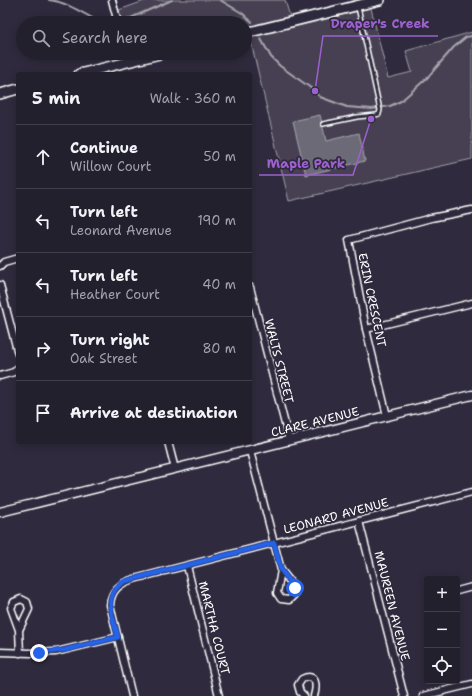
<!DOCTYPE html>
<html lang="en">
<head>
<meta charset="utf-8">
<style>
	body { margin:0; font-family:"Shantell Sans",sans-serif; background:#2f2d3a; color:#f1f3f6 }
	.controls { position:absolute; right:12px; bottom:12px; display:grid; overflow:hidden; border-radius:4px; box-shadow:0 2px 10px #0003 }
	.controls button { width:36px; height:36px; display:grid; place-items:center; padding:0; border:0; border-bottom:1px solid #403e4a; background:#23202e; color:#f1f3f6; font:20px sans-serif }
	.stop { position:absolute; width:12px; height:12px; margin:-9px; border:3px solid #2563eb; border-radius:50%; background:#fff }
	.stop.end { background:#2563eb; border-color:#fff; box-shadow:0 1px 4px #0008 }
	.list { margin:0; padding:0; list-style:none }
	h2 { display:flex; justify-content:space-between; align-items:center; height:52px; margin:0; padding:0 16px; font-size:17px }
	h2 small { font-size:13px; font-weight:400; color:#a3a3aa }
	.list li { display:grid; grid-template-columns:26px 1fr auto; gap:12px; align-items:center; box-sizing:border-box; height:64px; padding:0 16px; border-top:1px solid #403e4a }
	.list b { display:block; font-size:15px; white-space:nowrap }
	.list p { margin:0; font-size:13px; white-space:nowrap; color:#a3a3aa }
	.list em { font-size:13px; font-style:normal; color:#a3a3aa }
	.icon { flex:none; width:22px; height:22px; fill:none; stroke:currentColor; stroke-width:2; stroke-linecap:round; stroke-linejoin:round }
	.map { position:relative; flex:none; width:472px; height:696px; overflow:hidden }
	.search { position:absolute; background:#23202e; box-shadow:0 2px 10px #0003; left:16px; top:16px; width:236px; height:44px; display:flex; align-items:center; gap:10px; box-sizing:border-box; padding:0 14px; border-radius:22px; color:#a3a3aa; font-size:15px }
	.panel { position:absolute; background:#23202e; box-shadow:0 2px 10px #0003; left:16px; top:72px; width:236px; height:372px; border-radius:4px }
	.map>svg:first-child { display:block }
	.green { fill:#464152; stroke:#a2a0a8 }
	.water { fill:#6d6a77; stroke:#a7a6ad }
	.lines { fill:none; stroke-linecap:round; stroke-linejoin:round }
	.stream { stroke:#a7a6ad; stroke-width:2 }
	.service-casing { stroke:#fff; stroke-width:6 }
	.minor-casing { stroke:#fff; stroke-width:9 }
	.tertiary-casing { stroke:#fff; stroke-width:11 }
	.secondary-casing { stroke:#fff; stroke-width:12 }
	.service { stroke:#2f2a3d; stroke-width:3 }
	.minor { stroke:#2f2a3d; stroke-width:6 }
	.tertiary { stroke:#2f2a3d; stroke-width:8 }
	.secondary { stroke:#2f2a3d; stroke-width:9 }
	.route { stroke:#2563eb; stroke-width:5 }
	.labels { text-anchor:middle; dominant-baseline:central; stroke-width:3.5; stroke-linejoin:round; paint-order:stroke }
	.street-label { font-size:12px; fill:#fff; stroke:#2f2a3d }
	.leader { fill:none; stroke:#9c61cf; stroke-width:1.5 }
	.callout-dot { fill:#9c61cf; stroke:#2f2a3d; stroke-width:1.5 }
	.callout-label { font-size:13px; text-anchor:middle; font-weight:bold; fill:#9c61cf; stroke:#2f2a3d; stroke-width:3.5; stroke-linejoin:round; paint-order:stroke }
</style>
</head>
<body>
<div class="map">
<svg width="472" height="696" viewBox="0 0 472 696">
	<rect width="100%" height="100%" fill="#2f2a3d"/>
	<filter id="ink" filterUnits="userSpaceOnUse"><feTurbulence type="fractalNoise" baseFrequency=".025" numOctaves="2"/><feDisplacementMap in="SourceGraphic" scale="8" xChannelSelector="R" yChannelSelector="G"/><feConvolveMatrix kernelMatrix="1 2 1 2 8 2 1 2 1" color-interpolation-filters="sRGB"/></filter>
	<g filter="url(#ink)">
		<g class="green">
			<polygon points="147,0 285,0 290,17 245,28 245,23 122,23 119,10"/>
			<polygon points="371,8 388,78 412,72 406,51 472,32 472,159 289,201 250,38"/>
		</g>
		<polygon class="water" points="320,115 326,141 359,133 365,161 306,175 293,121"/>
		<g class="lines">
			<g class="stream">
				<path d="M49 0C68 2 85 15 102 23"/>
				<polyline points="220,0 242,13 252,22"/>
				<polyline points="126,20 172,0"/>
				<polyline points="261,39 271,57 280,66 315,91 320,97 347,107 372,109 390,106 401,101 427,78 454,47 466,37 472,36"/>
			</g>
			<defs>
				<polyline id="service" points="323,124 357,117 376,115 379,114 380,110 358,7"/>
				<g id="minor">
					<polyline points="112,0 118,23"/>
					<polyline points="126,53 128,62"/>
					<polyline points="0,266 4,262 18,258"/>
					<polyline points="0,285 18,354"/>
					<polyline points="250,287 289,440"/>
					<polyline points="366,329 472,303"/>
					<polyline points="0,376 14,372 18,368"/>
					<polyline points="387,416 366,329 349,240 431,218 472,210"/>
					<polyline points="168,442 175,469"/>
					<polyline points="250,451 281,570 295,588 294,595 289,600 281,599 277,593 281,570"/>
					<polyline points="359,521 404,696"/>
					<polyline points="187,566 219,696"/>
					<polyline points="457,591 472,587"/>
					<polyline points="19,630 11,608 14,602 21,599 27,602 29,609 19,630 20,653"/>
					<polyline points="0,652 31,653 56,652 118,637"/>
					<path d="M132 696 110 605C111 590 120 583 134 579L472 492"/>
					<path d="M304 696 300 692 298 685 302 679C317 672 317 686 314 696"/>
					<polyline points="423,696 472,684"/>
				</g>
				<polyline id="tertiary" points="0,512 472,395"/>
				<g id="secondary">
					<polyline points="245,33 380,0"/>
					<polyline points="79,74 164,53"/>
					<polyline points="0,94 18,89"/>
				</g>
			</defs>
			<use href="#service" class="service-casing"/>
			<use href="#minor" class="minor-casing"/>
			<use href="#tertiary" class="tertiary-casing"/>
			<use href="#secondary" class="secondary-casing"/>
			<use href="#service" class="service"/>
			<use href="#minor" class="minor"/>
			<use href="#tertiary" class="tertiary"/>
			<use href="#secondary" class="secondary"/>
		</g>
	</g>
	<g class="lines" filter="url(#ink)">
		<path class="route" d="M39 653 65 650 118 637C113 617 101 594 125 581L274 543 281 570 295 588"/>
	</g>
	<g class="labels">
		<g class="street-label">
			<text transform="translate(372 300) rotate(78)">ERIN CRESCENT</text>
			<text transform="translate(279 361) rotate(76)">WALTS STREET</text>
			<text transform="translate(315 422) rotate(-14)">CLARE AVENUE</text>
			<text transform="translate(336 516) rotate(-15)">LEONARD AVENUE</text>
			<text transform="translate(392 606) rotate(76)">MAUREEN AVENUE</text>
			<text transform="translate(214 628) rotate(76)">MARTHA COURT</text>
		</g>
	</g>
	<path class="leader" d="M315 91L323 36H438M371 119L353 175H259"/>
	<g class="callout-dot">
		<circle cx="315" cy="91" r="4"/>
		<circle cx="371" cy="119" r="4"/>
	</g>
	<g class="callout-label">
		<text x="380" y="28">Draper's Creek</text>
		<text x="306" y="168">Maple Park</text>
	</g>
</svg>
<div class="controls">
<button>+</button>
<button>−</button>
<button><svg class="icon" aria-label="locate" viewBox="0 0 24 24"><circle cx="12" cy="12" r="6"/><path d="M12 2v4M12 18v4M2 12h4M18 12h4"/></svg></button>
</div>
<div class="stop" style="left:295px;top:588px"></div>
<div class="stop end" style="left:39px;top:653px"></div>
<div class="search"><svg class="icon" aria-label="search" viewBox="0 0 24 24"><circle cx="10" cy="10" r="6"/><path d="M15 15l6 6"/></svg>Search here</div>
<section class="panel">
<h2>5 min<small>Walk · 360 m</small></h2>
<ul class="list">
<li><svg class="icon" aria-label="ahead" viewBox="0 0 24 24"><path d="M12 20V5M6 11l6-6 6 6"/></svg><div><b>Continue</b><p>Willow Court</p></div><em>50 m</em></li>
<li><svg class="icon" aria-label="left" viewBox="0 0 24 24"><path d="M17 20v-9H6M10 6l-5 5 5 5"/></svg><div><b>Turn left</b><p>Leonard Avenue</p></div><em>190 m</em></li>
<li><svg class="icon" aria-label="left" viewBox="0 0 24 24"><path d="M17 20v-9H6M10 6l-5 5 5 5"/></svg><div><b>Turn left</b><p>Heather Court</p></div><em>40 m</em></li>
<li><svg class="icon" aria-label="right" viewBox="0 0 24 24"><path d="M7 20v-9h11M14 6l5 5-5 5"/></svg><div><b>Turn right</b><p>Oak Street</p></div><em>80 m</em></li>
<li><svg class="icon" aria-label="arrive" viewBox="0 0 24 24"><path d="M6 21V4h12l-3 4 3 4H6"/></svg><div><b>Arrive at destination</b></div></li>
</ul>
</section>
</div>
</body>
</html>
